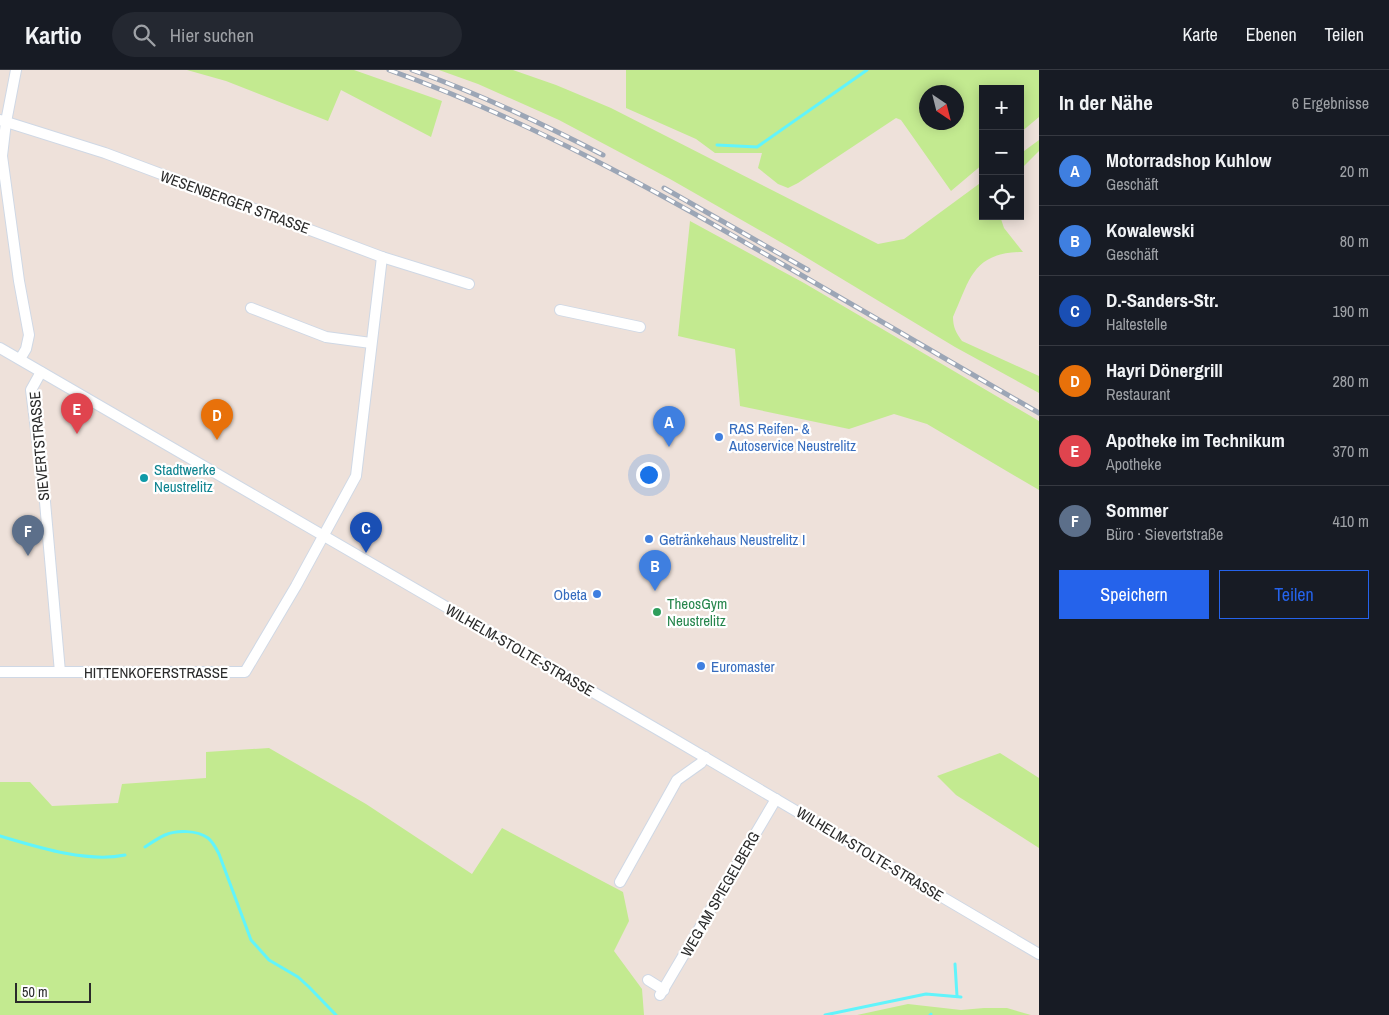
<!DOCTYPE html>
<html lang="de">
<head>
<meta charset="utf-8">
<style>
	body { margin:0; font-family:"Archivo Narrow",sans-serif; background:#242831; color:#f1f3f6 }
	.controls { position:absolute; right:15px; top:15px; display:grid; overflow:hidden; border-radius:0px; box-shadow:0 2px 12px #0003 }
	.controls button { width:45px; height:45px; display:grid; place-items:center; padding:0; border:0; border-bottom:1px solid #363941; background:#171b24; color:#f1f3f6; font:25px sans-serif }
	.compass { position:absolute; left:919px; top:15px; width:45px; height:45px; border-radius:50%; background:#171b24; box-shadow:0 2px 12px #0003; rotate:145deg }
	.scale { position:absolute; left:15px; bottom:12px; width:76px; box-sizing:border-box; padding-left:5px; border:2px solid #2a2a2a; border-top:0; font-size:14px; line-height:18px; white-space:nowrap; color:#2a2a2a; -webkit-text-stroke:4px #fff; paint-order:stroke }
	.you { position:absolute; left:648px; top:404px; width:18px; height:18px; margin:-12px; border:4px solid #fff; border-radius:50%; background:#1a73e8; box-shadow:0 0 0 8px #1a73e833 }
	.badge { display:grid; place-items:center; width:32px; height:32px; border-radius:50%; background:#2563eb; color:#fff; font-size:16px; font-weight:700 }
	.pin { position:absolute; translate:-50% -41px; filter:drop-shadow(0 1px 2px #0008) }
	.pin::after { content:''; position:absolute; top:26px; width:18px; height:15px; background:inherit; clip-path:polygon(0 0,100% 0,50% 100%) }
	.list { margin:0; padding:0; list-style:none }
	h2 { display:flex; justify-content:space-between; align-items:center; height:65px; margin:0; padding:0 20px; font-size:21px }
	h2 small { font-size:16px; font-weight:400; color:#9ea1a6 }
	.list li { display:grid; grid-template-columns:32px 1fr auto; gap:15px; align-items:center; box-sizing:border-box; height:70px; padding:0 20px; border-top:1px solid #363941 }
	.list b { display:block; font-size:19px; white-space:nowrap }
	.list p { margin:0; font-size:16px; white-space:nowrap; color:#9ea1a6 }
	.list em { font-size:16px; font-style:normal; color:#9ea1a6 }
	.actions { display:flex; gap:10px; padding:15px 20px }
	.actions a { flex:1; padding:11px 0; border:1px solid #2563eb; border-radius:0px; text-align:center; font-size:18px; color:#2563eb }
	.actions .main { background:#2563eb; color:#fff }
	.icon { flex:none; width:28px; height:28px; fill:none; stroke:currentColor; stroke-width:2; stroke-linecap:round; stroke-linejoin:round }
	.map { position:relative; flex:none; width:1039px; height:945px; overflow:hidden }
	header { display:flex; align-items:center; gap:30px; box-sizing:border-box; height:70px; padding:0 25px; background:#171b24; border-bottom:1px solid #363941 }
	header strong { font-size:24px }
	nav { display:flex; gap:28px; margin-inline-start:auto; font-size:18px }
	.search { width:350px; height:45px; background:#242831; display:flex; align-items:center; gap:12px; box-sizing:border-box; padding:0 18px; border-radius:28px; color:#9ea1a6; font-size:19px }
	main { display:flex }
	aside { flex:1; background:#171b24 }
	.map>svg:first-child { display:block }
	.green { fill:#c3ea90; fill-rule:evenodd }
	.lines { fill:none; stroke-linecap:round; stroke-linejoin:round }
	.stream { stroke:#61f4fb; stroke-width:3 }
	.minor-casing { stroke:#cfd8e5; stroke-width:12 }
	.minor { stroke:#fff; stroke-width:10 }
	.rail-casing { stroke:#9ca6b6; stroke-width:5 }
	.rail { stroke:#fff; stroke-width:3; stroke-dasharray:9; stroke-linecap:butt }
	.shop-dot { fill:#3f7fe0; stroke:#fff; stroke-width:2 }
	.culture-dot { fill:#0f9aa8; stroke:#fff; stroke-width:2 }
	.leisure-dot { fill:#2e9e5b; stroke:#fff; stroke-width:2 }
	.labels { text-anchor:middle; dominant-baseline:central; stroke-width:4.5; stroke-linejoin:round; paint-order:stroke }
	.street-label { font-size:15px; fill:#2a2a2a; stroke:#fff }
	.shop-label { font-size:15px; fill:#366cbe; stroke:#fff; text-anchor:start }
	.culture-label { font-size:15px; fill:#0d838f; stroke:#fff; text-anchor:start }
	.leisure-label { font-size:15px; fill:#27864d; stroke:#fff; text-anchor:start }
</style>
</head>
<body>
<header>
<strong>Kartio</strong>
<div class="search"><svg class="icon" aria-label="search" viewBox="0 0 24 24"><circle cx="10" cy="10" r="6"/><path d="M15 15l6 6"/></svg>Hier suchen</div>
<nav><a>Karte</a><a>Ebenen</a><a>Teilen</a></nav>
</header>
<main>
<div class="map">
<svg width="1039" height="945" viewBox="0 0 1039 945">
	<rect width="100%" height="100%" fill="#eee1da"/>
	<g class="green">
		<polygon points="187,0 354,0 442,31 431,67 341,20 328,51 226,11"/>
		<path d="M439 0H513L556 15 611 38 878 174 904 169 983 111V146H1000L1004 158 1023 182C973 182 970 209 953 247 953 257 956 263 962 271L1039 306V323L955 277 789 177 670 109 559 50 478 14Z"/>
		<path d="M626 0H1039V47L1020 63V19H983V94L951 121 901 50 896 48 798 113 788 118 778 114 758 98 762 83H715L696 69 626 38ZM926 22H956V52H926Z"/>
		<polygon points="1039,70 1039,81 1020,100 1020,84"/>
		<polygon points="690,151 804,213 1039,351 1039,420 927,354 894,344 849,359 740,336 735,279 678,266"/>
		<polygon points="269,678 366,734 472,804 502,758 623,822 629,851 614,881 642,919 644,945 0,945 0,712 30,712 52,736 118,733 122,714 206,708 206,682"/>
		<polygon points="1000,683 1039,708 1039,778 956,725 937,706"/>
		<polygon points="908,934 961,940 984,938 1007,938 1031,945 857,945"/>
	</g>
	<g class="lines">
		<g class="stream">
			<polyline points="717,75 757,77 867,0"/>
			<path d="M0 766C37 777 87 793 125 785"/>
			<path d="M145 777C151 773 158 768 165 765 177 760 197 760 208 768 213 772 216 778 219 784L251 870 269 890 298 907 309 917 336 945"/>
			<polyline points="955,894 957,926"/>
			<polyline points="825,945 926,924 961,927"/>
			<polyline points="930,945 931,944"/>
		</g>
		<defs>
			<g id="minor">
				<polyline points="16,0 6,52 2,86 19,211 29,265 26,279 20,289"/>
				<polyline points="0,50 105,83 382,187 469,214"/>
				<polyline points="251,238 326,267 371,273"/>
				<polyline points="560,240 640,257"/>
				<polyline points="0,278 667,665 1039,884"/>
				<polyline points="41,302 31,320 45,432 60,602"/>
				<polyline points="0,602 245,602 296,516 356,406 382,187"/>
				<polyline points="620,812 677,710 701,693 705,687"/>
				<polyline points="648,910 664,920"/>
				<polyline points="660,925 776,729"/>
			</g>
		</defs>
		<use href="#minor" class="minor-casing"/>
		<use href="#minor" class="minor"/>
		<defs>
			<g id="rail">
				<path d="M389 0C529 50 657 121 784 195 869 244 954 294 1039 343"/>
				<path d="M412 0C478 23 541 53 603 85"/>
				<polyline points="664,118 808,200"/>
			</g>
		</defs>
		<use href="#rail" class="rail-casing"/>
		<use href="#rail" class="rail"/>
	</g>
	<g class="shop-dot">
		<circle cx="719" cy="367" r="5"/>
		<circle cx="649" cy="469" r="5"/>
		<circle cx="597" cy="524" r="5"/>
		<circle cx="701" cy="596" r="5"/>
	</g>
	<circle class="culture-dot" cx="144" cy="408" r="5"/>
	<circle class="leisure-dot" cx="657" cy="542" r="5"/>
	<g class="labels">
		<g class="street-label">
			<text transform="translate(235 132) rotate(20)">WESENBERGER STRASSE</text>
			<text transform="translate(39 376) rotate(-95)">SIEVERTSTRASSE</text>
			<text transform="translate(520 580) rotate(30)">WILHELM-STOLTE-STRASSE</text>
			<text x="156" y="602">HITTENKOFERSTRASSE</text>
			<text transform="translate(870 784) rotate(31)">WILHELM-STOLTE-STRASSE</text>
			<text transform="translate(720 824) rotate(-60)">WEG AM SPIEGELBERG</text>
		</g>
		<g class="shop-label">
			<text x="729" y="358">RAS Reifen- &amp;<tspan x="729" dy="17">Autoservice Neustrelitz</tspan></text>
			<text x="659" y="469">Getränkehaus Neustrelitz I</text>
			<text x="587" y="524" text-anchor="end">Obeta</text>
			<text x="711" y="596">Euromaster</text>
		</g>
		<g class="culture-label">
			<text x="154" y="399">Stadtwerke<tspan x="154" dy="17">Neustrelitz</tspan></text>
		</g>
		<g class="leisure-label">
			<text x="667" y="533">TheosGym<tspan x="667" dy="17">Neustrelitz</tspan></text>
		</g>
	</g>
</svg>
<div class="controls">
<button>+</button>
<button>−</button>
<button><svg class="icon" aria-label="locate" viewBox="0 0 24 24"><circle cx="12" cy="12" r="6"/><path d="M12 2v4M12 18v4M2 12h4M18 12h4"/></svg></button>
</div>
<svg class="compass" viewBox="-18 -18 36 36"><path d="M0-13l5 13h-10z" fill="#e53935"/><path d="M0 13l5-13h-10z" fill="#9ea1a6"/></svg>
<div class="scale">50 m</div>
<div class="you"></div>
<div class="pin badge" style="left:669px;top:377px;background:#3f7fe0">A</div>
<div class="pin badge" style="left:655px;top:521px;background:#3f7fe0">B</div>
<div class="pin badge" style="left:366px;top:483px;background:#1a4fb4">C</div>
<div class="pin badge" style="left:217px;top:370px;background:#e8710a">D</div>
<div class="pin badge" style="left:77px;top:364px;background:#e0444e">E</div>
<div class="pin badge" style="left:28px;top:486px;background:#5c6f8a">F</div>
</div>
<aside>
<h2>In der Nähe<small>6 Ergebnisse</small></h2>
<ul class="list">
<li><span class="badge" style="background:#3f7fe0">A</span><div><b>Motorradshop Kuhlow</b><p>Geschäft</p></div><em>20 m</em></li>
<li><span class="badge" style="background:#3f7fe0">B</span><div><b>Kowalewski</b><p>Geschäft</p></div><em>80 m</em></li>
<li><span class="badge" style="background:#1a4fb4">C</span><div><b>D.-Sanders-Str.</b><p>Haltestelle</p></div><em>190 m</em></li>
<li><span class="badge" style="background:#e8710a">D</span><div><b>Hayri Dönergrill</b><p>Restaurant</p></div><em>280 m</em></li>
<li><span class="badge" style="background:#e0444e">E</span><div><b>Apotheke im Technikum</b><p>Apotheke</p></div><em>370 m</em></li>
<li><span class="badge" style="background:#5c6f8a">F</span><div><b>Sommer</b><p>Büro · Sievertstraße</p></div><em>410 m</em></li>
</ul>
<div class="actions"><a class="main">Speichern</a><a>Teilen</a></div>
</aside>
</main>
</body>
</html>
